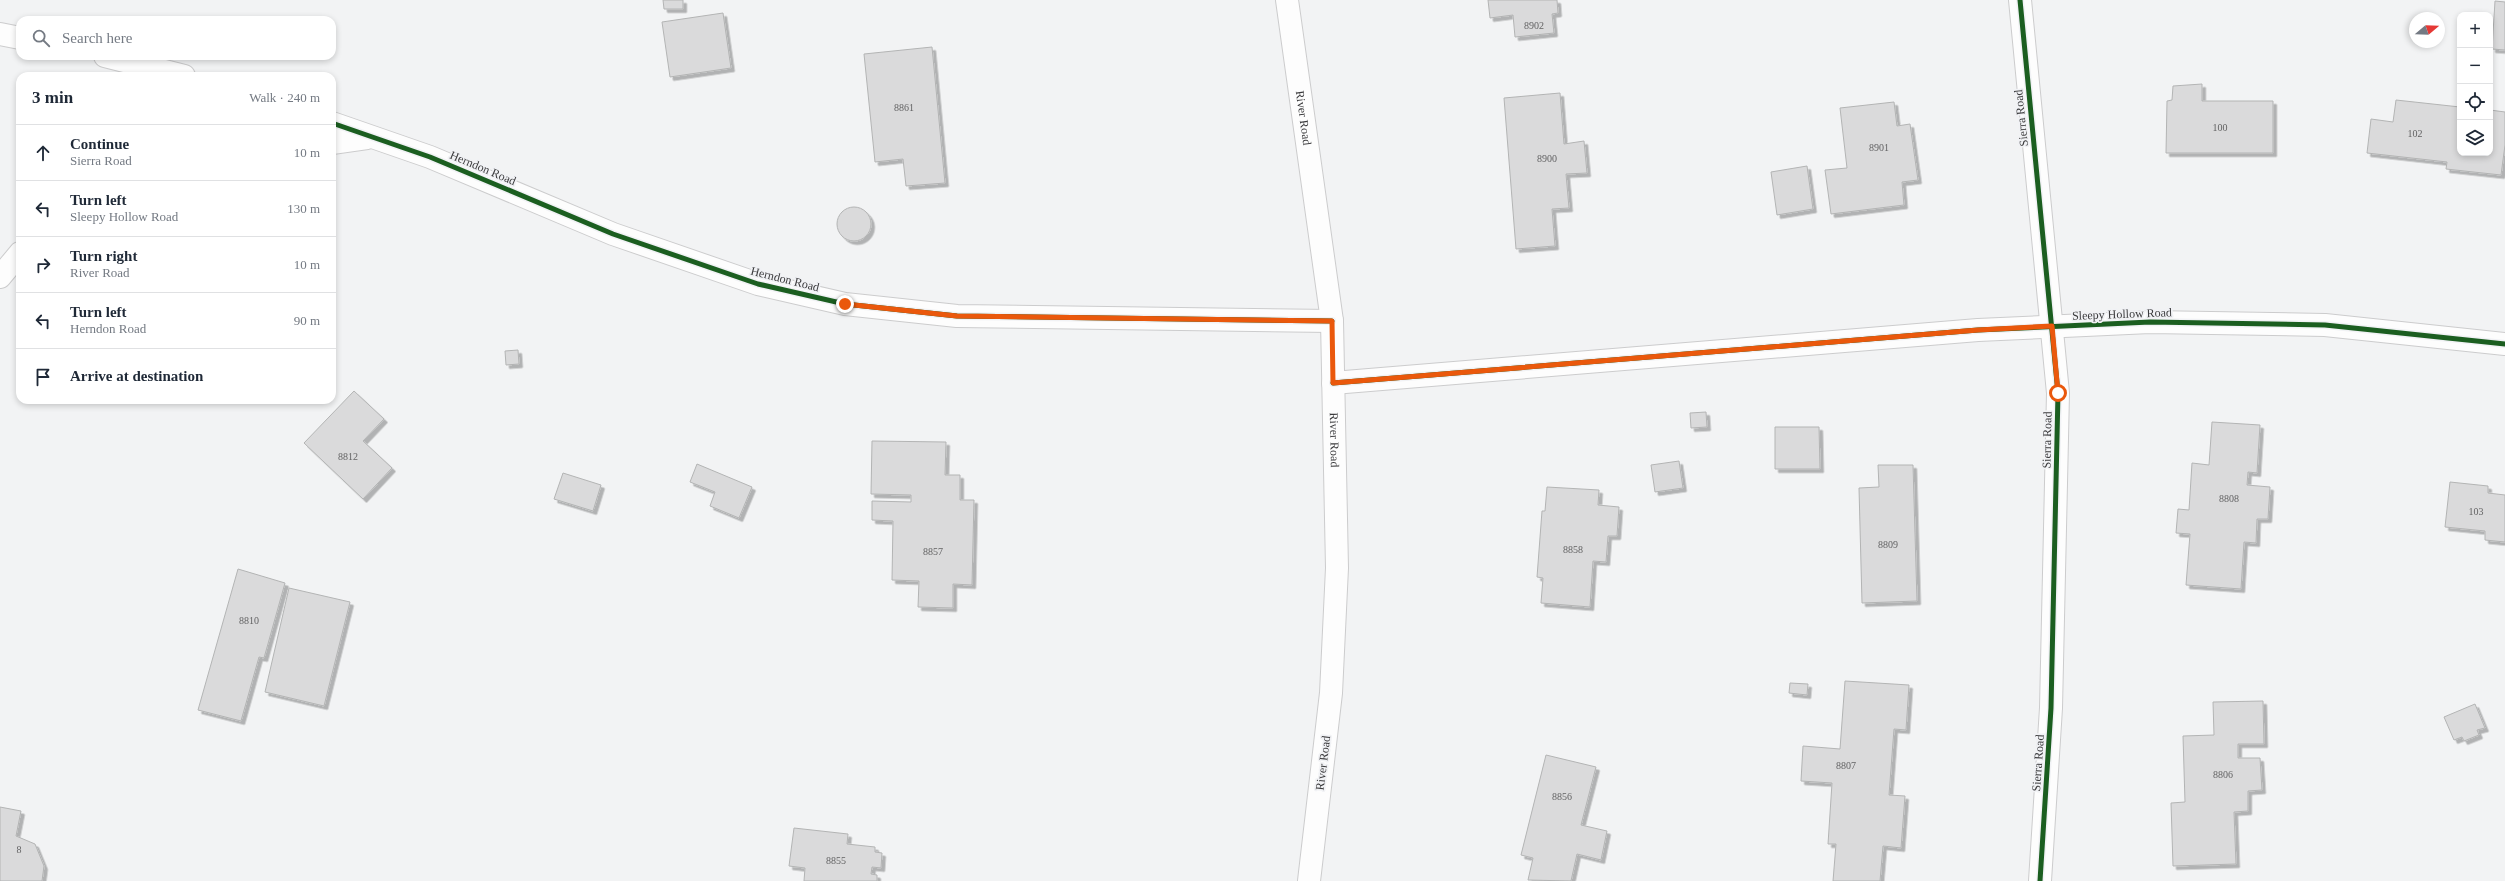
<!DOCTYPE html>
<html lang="en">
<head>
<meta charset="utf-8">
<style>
	body { margin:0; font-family:"Times New Roman",serif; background:#f6f6f7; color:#1f2937 }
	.controls { position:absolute; right:12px; top:12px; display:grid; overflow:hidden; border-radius:8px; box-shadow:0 2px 6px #0003 }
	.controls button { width:36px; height:36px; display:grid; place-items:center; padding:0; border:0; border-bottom:1px solid #e0e1e3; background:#fff; color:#1f2937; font:20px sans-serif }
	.compass { position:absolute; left:2409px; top:12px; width:36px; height:36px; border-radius:50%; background:#fff; box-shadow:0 2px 6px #0003; rotate:71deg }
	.stop { position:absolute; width:12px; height:12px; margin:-9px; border:3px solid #ea580c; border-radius:50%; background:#fff }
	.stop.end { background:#ea580c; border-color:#fff; box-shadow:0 1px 4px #0008 }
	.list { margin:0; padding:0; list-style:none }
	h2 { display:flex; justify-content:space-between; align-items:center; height:52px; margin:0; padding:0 16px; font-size:17px }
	h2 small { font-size:13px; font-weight:400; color:#747a83 }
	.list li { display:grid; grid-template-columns:26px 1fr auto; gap:12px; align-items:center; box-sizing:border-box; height:56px; padding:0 16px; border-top:1px solid #e0e1e3 }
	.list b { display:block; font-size:15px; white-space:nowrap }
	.list p { margin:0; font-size:13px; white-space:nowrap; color:#747a83 }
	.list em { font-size:13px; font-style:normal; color:#747a83 }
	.icon { flex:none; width:22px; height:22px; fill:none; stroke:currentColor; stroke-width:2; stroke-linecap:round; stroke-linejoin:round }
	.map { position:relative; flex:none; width:2505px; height:881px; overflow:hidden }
	.search { position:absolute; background:#fff; box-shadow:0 2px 6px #0003; left:16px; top:16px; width:320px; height:44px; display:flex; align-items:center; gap:10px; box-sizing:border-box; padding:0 14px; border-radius:12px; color:#747a83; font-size:15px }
	.panel { position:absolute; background:#fff; box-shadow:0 2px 6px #0003; left:16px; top:72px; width:320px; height:332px; border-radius:12px }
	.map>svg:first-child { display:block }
	.building { fill:#dadadb; stroke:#b3b4b4; filter:url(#shadow) }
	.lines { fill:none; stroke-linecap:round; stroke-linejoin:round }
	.minor-casing { stroke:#cccccd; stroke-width:24 }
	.major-casing { stroke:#cccccd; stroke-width:24 }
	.minor { stroke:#fdfdfd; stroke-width:22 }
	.major { stroke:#fdfdfd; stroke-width:22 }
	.cycleway-casing { stroke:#f1f2f5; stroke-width:8 }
	.cycleway { stroke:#1b5e20; stroke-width:5 }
	.route { stroke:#ea580c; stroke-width:5 }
	.labels { text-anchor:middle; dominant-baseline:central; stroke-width:3.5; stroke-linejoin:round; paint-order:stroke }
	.number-label { font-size:10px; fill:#636364 }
	.street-label { font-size:12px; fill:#3b3b3d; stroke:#f1f2f5 }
</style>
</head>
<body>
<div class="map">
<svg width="2505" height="881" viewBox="0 0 2505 881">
	<defs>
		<filter id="shadow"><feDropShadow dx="3.5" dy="3.5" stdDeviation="0" flood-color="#0004"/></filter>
	</defs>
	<rect width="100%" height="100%" fill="#f2f3f4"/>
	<g class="building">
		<polygon points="663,0 683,0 683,9 664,9"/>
		<polygon points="1488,0 1557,0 1558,13 1552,14 1554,33 1515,37 1513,15 1490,18"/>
		<polygon points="2495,1 2505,2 2505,50 2492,49"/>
		<polygon points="723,13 731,68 670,77 662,22"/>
		<polygon points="932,47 945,183 906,186 903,159 875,162 864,54"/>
		<polygon points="2202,84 2202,101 2273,101 2273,153 2166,153 2167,101 2172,100 2173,86"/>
		<polygon points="1560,93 1564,144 1584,141 1587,173 1566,174 1569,208 1552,209 1555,246 1516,249 1504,98"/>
		<polygon points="2396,100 2460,107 2460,153 2490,153 2490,110 2505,112 2505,145 2501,175 2446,169 2447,162 2367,153 2371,119 2393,122"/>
		<polygon points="1894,102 1897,126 1910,124 1918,180 1902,182 1904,205 1831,214 1825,170 1847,168 1840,108"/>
		<polygon points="1807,166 1813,209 1777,215 1771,172"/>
		<circle cx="854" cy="224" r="17"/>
		<polygon points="518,350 519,364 506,365 505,351"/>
		<polygon points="354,391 384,419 363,441 392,468 363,499 304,443"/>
		<polygon points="1706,412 1707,427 1691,428 1690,413"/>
		<polygon points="2212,422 2260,425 2257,473 2248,472 2247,485 2270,487 2268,519 2257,519 2256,543 2244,542 2241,589 2186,585 2190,534 2176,533 2178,509 2189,510 2192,463 2209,465"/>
		<polygon points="1775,427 1819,427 1820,469 1775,469"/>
		<polygon points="872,441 946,442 945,475 960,475 960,500 974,500 972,585 953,584 953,608 918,607 919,581 892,580 893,521 872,520 872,501 911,502 911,495 871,494"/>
		<polygon points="1679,461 1683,488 1655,492 1651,465"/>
		<polygon points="697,464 752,487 739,518 710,506 715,492 690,482"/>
		<polygon points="1878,465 1913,465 1917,601 1862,603 1859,488 1879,487"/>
		<polygon points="563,473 601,485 593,511 554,499"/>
		<polygon points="2450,482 2488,486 2488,493 2505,495 2505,542 2485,540 2485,531 2445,527"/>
		<polygon points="1547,487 1599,490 1598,505 1619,507 1617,536 1608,536 1606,562 1593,561 1590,607 1541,603 1543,578 1537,577 1542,511 1545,511"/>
		<polygon points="238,569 285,583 264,658 259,657 241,721 198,710"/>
		<polygon points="289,588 350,602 324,706 265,692"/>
		<polygon points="1845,681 1909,685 1906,730 1894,729 1889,795 1905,796 1901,848 1883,846 1880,881 1833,881 1836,844 1828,844 1832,783 1801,781 1803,746 1840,749"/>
		<polygon points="1790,683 1808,684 1807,695 1789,693"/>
		<polygon points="2263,701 2264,744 2238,744 2238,758 2260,758 2262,790 2248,791 2248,811 2234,812 2236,864 2173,866 2171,803 2185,802 2183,736 2214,735 2213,702"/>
		<polygon points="2475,704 2485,728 2477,730 2479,735 2464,741 2462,737 2454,740 2444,717"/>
		<polygon points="1546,755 1596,767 1581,825 1607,831 1601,860 1577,854 1571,881 1528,880 1533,858 1521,855"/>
		<polygon points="0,807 21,811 16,836 35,844 44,866 42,881 0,881"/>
		<polygon points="794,828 848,834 847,844 875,847 875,852 882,853 881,868 872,867 871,874 877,875 877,881 804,881 805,868 789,866"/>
	</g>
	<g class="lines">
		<defs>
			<g id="minor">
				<polyline points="2020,0 2058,393 2051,708 2040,881"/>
				<polyline points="0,34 20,38"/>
				<polyline points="105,56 184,76"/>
				<polyline points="332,123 430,157 613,234 758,284 845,304 957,316 1332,321"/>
				<polyline points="332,143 367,138"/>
				<polyline points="0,277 20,253"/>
				<polyline points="1333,383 1978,330 2150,322 2325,325 2505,344"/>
			</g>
			<g id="major">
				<path id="s1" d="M1287 0 1332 321 1337 568 1331 693 1309 881"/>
			</g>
		</defs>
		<use href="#minor" class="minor-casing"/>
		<use href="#major" class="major-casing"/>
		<use href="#minor" class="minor"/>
		<use href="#major" class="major"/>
		<defs>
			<g id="cycleway">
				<polyline points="2020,0 2058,393 2051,708 2040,881"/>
				<polyline points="332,123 430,157 613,234 758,284 845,304 957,316 1332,321"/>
				<polyline points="1333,383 1978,330 2150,322 2325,325 2505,344"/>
			</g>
		</defs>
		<use href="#cycleway" class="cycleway-casing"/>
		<use href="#cycleway" class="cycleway"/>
	</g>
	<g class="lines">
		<polyline class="route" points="845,304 957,316 1332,321 1333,383 1978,330 2052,326 2058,393"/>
	</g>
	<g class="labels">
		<g class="number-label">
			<text x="1534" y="25">8902</text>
			<text x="904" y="107">8861</text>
			<text x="2220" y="127">100</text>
			<text x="2415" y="133">102</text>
			<text x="1879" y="147">8901</text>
			<text x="1547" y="158">8900</text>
			<text x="348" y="456">8812</text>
			<text x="2229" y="498">8808</text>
			<text x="2476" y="511">103</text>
			<text x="1888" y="544">8809</text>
			<text x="1573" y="549">8858</text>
			<text x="933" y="551">8857</text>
			<text x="249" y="620">8810</text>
			<text x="1846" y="765">8807</text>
			<text x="2223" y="774">8806</text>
			<text x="1562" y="796">8856</text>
			<text x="19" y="849">8</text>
			<text x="836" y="860">8855</text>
		</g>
		<g class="street-label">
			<text stroke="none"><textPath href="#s1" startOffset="119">River Road</textPath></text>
			<text transform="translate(2021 118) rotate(-96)">Sierra Road</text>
			<text transform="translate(483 168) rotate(23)">Herndon Road</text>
			<text transform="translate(785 279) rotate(14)">Herndon Road</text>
			<text transform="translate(2122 314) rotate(-2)">Sleepy Hollow Road</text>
			<text stroke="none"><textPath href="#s1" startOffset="443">River Road</textPath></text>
			<text transform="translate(2047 440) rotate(-89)">Sierra Road</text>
			<text transform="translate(1323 763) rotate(-83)">River Road</text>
			<text transform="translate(2038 763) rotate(-86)">Sierra Road</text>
		</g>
	</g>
</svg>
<div class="controls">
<button>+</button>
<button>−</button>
<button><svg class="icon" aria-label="locate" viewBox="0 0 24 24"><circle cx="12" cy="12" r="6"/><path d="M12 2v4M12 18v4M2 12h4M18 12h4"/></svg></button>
<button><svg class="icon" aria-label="layers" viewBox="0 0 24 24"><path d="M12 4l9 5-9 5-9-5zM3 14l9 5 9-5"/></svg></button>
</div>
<svg class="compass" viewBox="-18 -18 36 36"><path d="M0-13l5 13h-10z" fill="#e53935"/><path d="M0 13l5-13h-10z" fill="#747a83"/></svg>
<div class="stop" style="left:2058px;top:393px"></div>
<div class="stop end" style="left:845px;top:304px"></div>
<div class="search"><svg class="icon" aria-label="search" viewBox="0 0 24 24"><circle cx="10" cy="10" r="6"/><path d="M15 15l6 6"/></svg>Search here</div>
<section class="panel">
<h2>3 min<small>Walk · 240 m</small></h2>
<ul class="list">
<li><svg class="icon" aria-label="ahead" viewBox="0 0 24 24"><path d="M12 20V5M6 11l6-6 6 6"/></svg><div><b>Continue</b><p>Sierra Road</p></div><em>10 m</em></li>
<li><svg class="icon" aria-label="left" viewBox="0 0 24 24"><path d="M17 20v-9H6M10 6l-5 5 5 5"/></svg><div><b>Turn left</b><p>Sleepy Hollow Road</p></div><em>130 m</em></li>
<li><svg class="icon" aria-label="right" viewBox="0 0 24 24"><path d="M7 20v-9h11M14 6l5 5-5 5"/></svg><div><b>Turn right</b><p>River Road</p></div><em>10 m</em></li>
<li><svg class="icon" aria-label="left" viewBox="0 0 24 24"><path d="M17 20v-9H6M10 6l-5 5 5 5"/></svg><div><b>Turn left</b><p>Herndon Road</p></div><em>90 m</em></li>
<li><svg class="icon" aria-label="arrive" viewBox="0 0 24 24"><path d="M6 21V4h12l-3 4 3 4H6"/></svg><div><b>Arrive at destination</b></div></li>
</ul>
</section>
</div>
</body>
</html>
